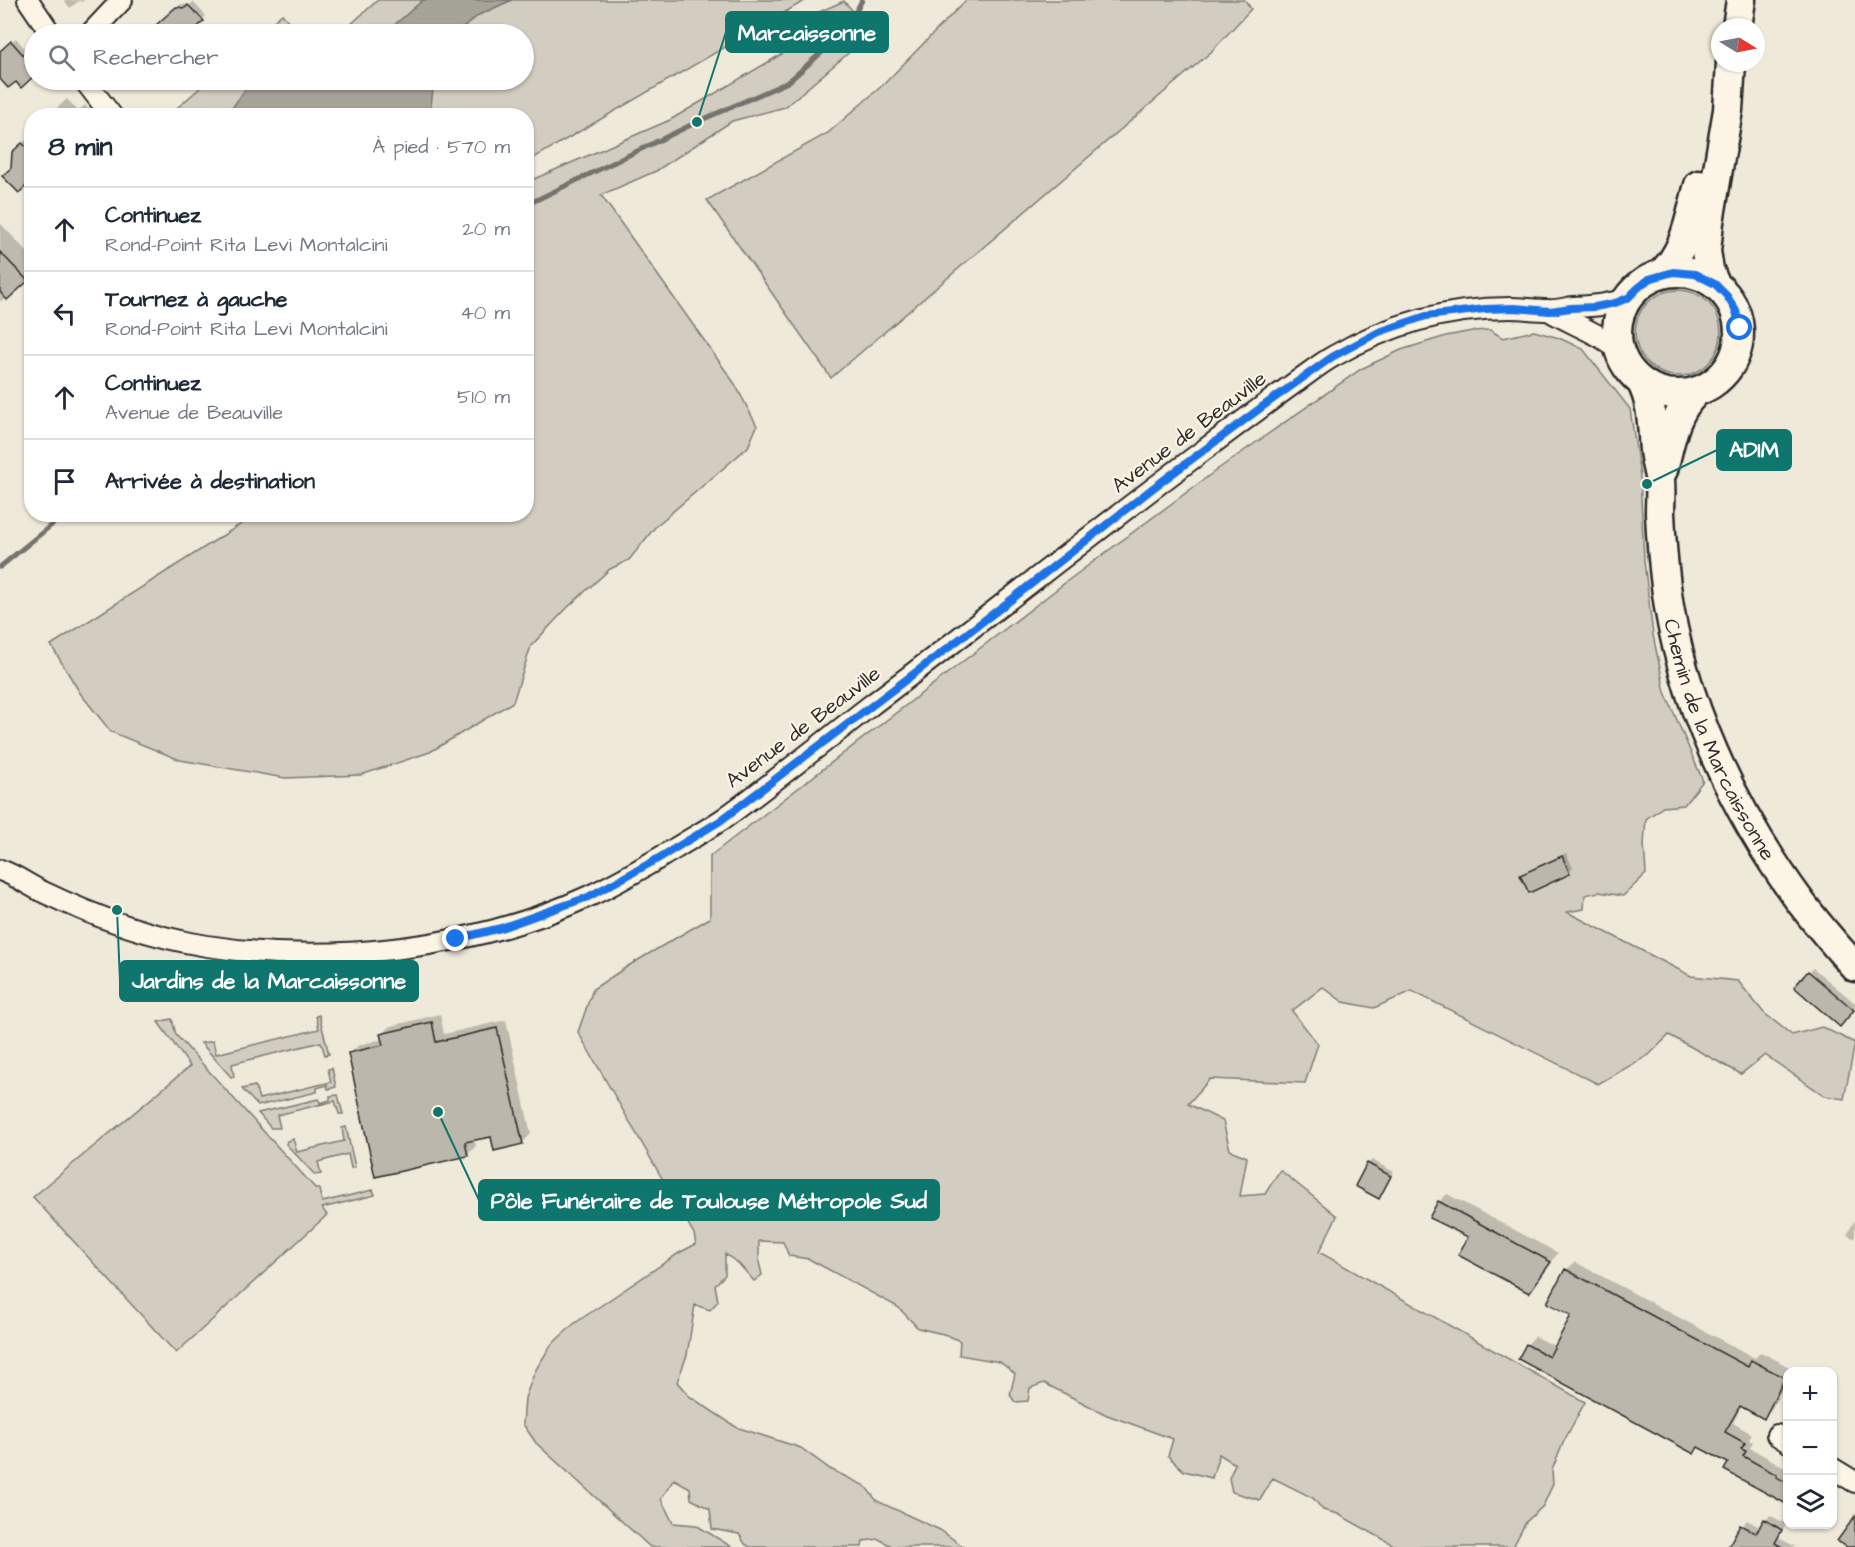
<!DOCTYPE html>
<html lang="fr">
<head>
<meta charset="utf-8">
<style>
	body { margin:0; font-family:"Architects Daughter",sans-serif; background:#f2f2f3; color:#1f2937 }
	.controls { position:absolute; right:18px; bottom:18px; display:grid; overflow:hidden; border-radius:12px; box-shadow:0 2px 4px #0004 }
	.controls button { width:54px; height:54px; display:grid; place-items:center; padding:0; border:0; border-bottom:2px solid #e0e1e3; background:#fff; color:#1f2937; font:30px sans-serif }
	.compass { position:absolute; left:1711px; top:18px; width:54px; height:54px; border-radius:50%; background:#fff; box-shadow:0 2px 4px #0004; rotate:100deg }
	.stop { position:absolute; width:18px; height:18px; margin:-14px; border:4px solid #1a73e8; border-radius:50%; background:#fff }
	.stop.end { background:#1a73e8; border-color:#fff; box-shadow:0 2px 6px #0008 }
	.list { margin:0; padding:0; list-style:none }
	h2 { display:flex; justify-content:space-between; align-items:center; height:78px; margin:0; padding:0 24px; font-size:26px }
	h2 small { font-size:20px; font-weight:400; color:#747a83 }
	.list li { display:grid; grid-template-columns:39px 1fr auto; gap:18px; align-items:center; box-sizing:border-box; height:84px; padding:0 24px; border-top:2px solid #e0e1e3 }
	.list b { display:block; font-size:22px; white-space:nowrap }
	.list p { margin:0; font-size:20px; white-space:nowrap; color:#747a83 }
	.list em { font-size:20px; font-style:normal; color:#747a83 }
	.icon { flex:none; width:33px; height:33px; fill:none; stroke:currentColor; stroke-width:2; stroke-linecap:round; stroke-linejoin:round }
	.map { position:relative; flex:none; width:1855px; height:1547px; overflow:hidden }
	.search { position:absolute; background:#fff; box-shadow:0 2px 4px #0004; left:24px; top:24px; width:510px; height:66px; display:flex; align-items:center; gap:15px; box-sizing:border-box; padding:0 21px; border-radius:33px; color:#747a83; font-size:22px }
	.panel { position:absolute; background:#fff; box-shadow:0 2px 4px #0004; left:24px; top:108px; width:510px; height:414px; border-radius:24px }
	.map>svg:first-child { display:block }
	.green { fill:#d2cdc0; stroke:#7e7c76; stroke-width:1.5 }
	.water { fill:#a6a399; stroke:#75736d; stroke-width:1.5 }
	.shadow { fill:#0003 }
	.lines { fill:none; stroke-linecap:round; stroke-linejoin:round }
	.stream { stroke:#75736d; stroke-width:5 }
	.building { fill:#bcb7ac; stroke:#2b2b2b; stroke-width:1.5 }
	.minor-casing { stroke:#2b2b2b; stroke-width:24 }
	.secondary-casing { stroke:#2b2b2b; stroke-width:33 }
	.minor { stroke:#fcf5e5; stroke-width:20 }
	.secondary { stroke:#fcf5e5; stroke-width:28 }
	.route { stroke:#1a73e8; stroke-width:8 }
	.labels { text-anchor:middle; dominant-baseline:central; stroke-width:4.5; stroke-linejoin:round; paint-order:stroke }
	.street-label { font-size:21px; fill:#2b2b2b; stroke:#fcf5e5 }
	.leader { fill:none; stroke:#0f766e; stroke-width:2 }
	.callout-dot { fill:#0f766e; stroke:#fcf5e5; stroke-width:2 }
	.callout { fill:#0f766e; stroke:#0f766e; stroke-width:2 }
	.callout-label { font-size:22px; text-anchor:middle; font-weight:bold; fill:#fff }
</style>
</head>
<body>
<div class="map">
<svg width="1855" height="1547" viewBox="0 0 1855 1547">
	<rect width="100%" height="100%" fill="#efe9da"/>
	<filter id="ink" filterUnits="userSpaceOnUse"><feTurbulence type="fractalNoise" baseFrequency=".0167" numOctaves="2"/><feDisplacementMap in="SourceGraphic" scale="12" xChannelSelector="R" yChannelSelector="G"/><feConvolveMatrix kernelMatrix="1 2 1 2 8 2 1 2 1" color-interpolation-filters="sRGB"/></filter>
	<g filter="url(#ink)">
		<g class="green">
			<polygon points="378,0 806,0 527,162 526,116 168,116 209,80 524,80 524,34 340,34"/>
			<polygon points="966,0 1245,0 1251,9 1211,52 831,378 707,200 828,133 884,84"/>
			<polygon points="844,1 872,33 785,107 732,121 656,171 601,195 735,384 757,426 748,447 656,526 629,560 610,569 567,608 531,646 513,702 430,752 361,775 285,778 180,760 111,732 80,693 51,645 255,515 526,514 527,182 670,120 819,32 819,12"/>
			<polygon points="282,14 300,34 259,34"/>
			<circle cx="1678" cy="333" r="43"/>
			<polygon points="1490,330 1503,338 1534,331 1559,338 1583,349 1630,409 1640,476 1644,561 1653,635 1665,692 1703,781 1684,805 1663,807 1646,819 1644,844 1646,874 1623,896 1599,892 1585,895 1584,909 1567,912 1691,976 1738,981 1764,1013 1792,1035 1822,1027 1855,1043 1844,1099 1825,1096 1765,1055 1741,1074 1669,1035 1649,1055 1598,1084 1412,991 1374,1008 1343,1002 1323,987 1292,1011 1318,1044 1305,1083 1210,1079 1188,1104 1223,1121 1230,1150 1247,1157 1240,1196 1265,1194 1280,1170 1337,1216 1319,1252 1585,1402 1564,1441 1552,1470 1553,1484 1543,1506 1526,1522 1513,1547 1397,1547 1338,1514 1323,1510 1313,1498 1273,1478 1260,1500 1232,1492 1229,1478 1235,1464 1219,1454 1212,1478 1184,1471 1168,1456 1173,1439 1107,1415 1044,1383 1030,1388 1028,1401 1015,1402 1010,1395 1015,1374 1000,1362 959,1355 960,1341 947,1335 918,1328 898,1307 809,1259 789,1256 783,1242 759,1241 759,1262 762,1275 754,1281 739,1264 725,1254 725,1275 715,1285 718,1301 710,1310 695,1305 687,1355 677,1382 689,1396 736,1427 801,1448 830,1469 865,1486 877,1501 940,1530 964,1547 893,1547 879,1539 863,1541 862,1547 750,1547 745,1544 739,1534 712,1529 710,1509 691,1499 690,1488 674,1479 661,1499 673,1523 696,1525 732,1547 650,1547 536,1443 523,1424 525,1398 535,1371 551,1345 575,1323 679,1253 696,1244 694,1234 578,1032 593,989 628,966 710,918 710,856 1070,579 1218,469 1361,369 1401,350 1446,336 1472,331"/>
			<polygon points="319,1015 329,1054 325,1055 321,1042 232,1064 234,1077 231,1077 201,1043 213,1041 216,1054 319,1029 316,1016"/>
			<polygon points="172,1019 176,1035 316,1189 319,1189 322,1202 373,1190 375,1195 322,1208 327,1215 176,1353 33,1197 190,1066 158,1022"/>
			<polygon points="332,1068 336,1087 328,1089 327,1085 317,1088 317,1092 258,1106 242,1089 255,1086 259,1099 331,1082 328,1069"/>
			<polygon points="338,1095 343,1114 339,1114 335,1101 277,1115 280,1128 271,1128 258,1113 319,1099 320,1103 330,1100 330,1096"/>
			<polygon points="346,1127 355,1167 351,1168 348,1154 318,1162 321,1174 315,1175 286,1144 287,1141 293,1139 297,1152 344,1141 342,1128"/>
		</g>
		<g class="water">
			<polygon points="423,0 512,0 479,15 455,34 384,34"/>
			<polygon points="252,80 434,80 430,115 227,115"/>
		</g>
		<g class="shadow">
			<polygon points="64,0 85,0 82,2 79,1 70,8"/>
			<polygon points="193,2 206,16 187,34 148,34 181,4 190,5"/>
			<polygon points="16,38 34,59 34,74 21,86 16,80 0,77 0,53"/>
			<polygon points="67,99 78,111 85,105 95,116 48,116"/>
			<polygon points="26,140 32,145 32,179 12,168 13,153"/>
			<polygon points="0,223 32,257 32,276 7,298 6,297 0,302"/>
			<polygon points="1566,853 1573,868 1569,872 1529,891 1522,876 1526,872"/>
			<polygon points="1813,968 1855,1003 1855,1008 1844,1021 1796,987"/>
			<polygon points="440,1014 444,1034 506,1020 531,1134 522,1143 493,1135 474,1139 476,1146 467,1155 350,1053 359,1045 383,1039 382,1034 391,1026"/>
			<polygon points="1372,1160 1394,1172 1383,1193 1379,1197 1368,1164"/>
			<polygon points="1447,1194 1558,1253 1537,1282 1528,1291 1439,1202"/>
			<polygon points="1854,1221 1855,1221 1855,1239 1847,1235"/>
			<polygon points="1575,1262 1755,1358 1761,1352 1793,1369 1791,1372 1788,1372 1788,1379 1772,1408 1763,1417 1742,1405 1733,1423 1752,1434 1749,1440 1753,1442 1750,1448 1788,1469 1788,1500 1730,1463 1700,1446 1694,1452 1527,1345 1535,1336 1556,1347 1573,1315 1566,1270"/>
			<polygon points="1770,1515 1786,1524 1779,1538 1796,1547 1730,1547 1742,1526 1747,1520 1761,1528"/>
		</g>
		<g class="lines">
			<g class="stream">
				<polyline points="526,205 697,122 788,82 846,31 862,0"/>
				<polyline points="0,567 65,514"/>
			</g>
		</g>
		<g class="building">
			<polygon points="188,5 204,21 190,34 146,34 176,7 185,8"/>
			<polygon points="11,41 34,67 34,76 21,88 16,82 8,88 0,79 0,51"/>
			<polygon points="22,143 32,153 32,180 19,193 2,176 11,168 12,152"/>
			<polygon points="0,252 28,281 7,300 0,292"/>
			<polygon points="1562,856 1570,874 1529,893 1520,875"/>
			<polygon points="1808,971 1854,1010 1840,1027 1794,987"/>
			<polygon points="432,1022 436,1042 497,1028 523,1144 494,1151 491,1137 465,1142 468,1156 375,1177 348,1053 383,1045 380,1034"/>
			<polygon points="1367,1163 1391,1176 1379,1199 1355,1186"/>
			<polygon points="1438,1201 1551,1262 1529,1293 1458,1255 1468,1237 1429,1218"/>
			<polygon points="1565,1269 1748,1367 1751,1360 1785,1378 1764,1419 1740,1406 1725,1432 1745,1443 1741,1449 1746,1451 1743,1456 1777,1475 1776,1477 1788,1483 1788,1505 1724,1470 1728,1463 1698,1447 1694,1454 1518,1359 1526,1344 1549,1357 1571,1315 1547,1303"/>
			<polygon points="1855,1516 1855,1547 1847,1547 1837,1541"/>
			<polygon points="1764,1519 1782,1530 1775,1543 1782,1547 1728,1547 1740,1525 1756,1533"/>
		</g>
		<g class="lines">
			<defs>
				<g id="minor">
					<polyline points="28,0 51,34"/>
					<polyline points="90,34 122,0"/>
					<polyline points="84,80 112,116"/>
					<path d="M1550 311C1573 325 1601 333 1620 352"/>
					<path d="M0 870C15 875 27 884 41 891 93 916 150 937 207 946 329 965 474 949 587 897 618 883 647 865 676 848 692 838 708 829 723 819 773 783 821 744 870 706 980 623 1089 536 1200 453 1232 429 1264 405 1296 382 1309 373 1321 363 1334 356 1389 324 1446 308 1510 308 1522 308 1535 310 1547 310 1556 311 1565 308 1574 307 1594 306 1610 305 1628 298"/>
					<polyline points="1777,1435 1788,1442"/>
					<polyline points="1832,1468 1855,1482"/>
				</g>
				<g id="secondary">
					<polyline points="1737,27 1741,0"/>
					<circle cx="1678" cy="333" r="61"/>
					<path d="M1661 274C1686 252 1690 216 1699 185"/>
					<polyline points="1715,284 1709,270 1706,251 1709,222 1728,110 1731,63"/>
					<path id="s1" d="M1642 383C1653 405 1652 427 1654 450 1655 460 1658 471 1660 481 1661 492 1660 503 1660 513 1661 537 1663 562 1666 586 1680 699 1735 814 1802 904 1819 926 1837 947 1855 967"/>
					<path d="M1663 470C1670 443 1674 413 1695 393"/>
				</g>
			</defs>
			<use href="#minor" class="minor-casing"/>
			<use href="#secondary" class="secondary-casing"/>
			<use href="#minor" class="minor"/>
			<use href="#secondary" class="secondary"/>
		</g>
	</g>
	<g class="lines" filter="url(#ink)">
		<polyline class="route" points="456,939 501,928 588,897 654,861 720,821 1007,603 1153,488 1266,404 1332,357 1379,332 1426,316 1485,309 1514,308 1550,311 1571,308 1595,307 1615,303 1628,298 1638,288 1649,279 1673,272 1695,274 1715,284 1727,296 1736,311 1740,328"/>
	</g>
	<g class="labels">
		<g class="street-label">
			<text transform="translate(1189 432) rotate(-37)">Avenue de Beauville</text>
			<text transform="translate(803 727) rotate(-37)">Avenue de Beauville</text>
			<text stroke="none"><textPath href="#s1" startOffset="369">Chemin de la Marcaissonne</textPath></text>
		</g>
	</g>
	<path class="leader" d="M697 122L726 32M1647 484L1717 450M117 910L120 981M438 1112L479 1200"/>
	<g class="callout-dot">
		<circle cx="697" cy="122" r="6"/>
		<circle cx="1647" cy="484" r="6"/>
		<circle cx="117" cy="910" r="6"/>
		<circle cx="438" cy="1112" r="6"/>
	</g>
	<g class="callout">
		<rect x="726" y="12" width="162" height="40" rx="6"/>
		<rect x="1717" y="430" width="74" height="40" rx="6"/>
		<rect x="120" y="961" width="298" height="40" rx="6"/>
		<rect x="479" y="1180" width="460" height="40" rx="6"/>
	</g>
	<g class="callout-label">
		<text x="807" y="40">Marcaissonne</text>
		<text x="1754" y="457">ADIM</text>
		<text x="269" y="988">Jardins de la Marcaissonne</text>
		<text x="709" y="1208">Pôle Funéraire de Toulouse Métropole Sud</text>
	</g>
</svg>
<div class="controls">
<button>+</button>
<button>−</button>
<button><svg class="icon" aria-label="layers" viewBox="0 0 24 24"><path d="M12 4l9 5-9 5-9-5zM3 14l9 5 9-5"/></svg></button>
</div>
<svg class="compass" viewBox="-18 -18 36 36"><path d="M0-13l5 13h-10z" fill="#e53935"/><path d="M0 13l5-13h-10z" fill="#747a83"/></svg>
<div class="stop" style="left:1740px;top:328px"></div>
<div class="stop end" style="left:456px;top:939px"></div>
<div class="search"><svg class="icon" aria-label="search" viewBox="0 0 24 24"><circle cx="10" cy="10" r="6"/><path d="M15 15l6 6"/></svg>Rechercher</div>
<section class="panel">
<h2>8 min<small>À pied · 570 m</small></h2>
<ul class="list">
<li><svg class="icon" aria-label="ahead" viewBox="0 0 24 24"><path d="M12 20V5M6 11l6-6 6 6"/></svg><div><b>Continuez</b><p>Rond-Point Rita Levi Montalcini</p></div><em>20 m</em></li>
<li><svg class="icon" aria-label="left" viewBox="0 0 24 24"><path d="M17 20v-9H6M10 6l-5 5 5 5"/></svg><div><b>Tournez à gauche</b><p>Rond-Point Rita Levi Montalcini</p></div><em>40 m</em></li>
<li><svg class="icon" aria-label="ahead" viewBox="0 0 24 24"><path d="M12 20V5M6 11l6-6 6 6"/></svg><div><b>Continuez</b><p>Avenue de Beauville</p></div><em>510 m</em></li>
<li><svg class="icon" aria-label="arrive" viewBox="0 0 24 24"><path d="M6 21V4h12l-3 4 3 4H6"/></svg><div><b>Arrivée à destination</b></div></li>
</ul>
</section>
</div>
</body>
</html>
